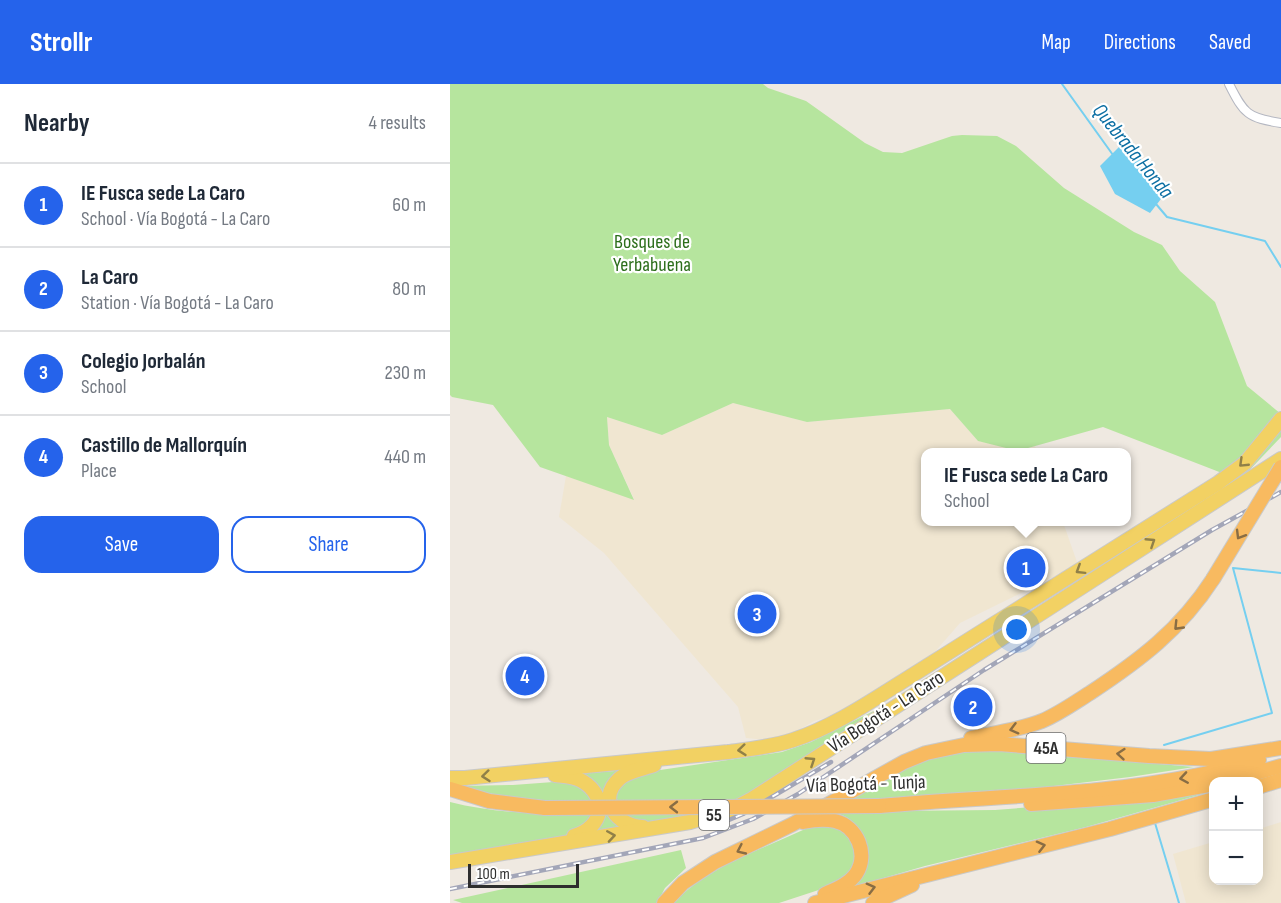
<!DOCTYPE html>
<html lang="en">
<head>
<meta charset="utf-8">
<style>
	body { margin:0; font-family:"Sofia Sans Condensed",sans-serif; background:#f2f2f3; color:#1f2937 }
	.controls { position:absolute; right:18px; bottom:18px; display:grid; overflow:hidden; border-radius:12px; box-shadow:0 3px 15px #0003 }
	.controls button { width:54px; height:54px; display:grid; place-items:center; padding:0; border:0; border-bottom:2px solid #e0e1e3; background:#fff; color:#1f2937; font:30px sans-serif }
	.scale { position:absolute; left:18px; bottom:15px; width:111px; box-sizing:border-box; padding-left:6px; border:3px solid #2e2e2e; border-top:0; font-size:16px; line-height:21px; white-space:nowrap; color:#2e2e2e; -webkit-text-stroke:4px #fff; paint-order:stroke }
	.you { position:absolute; left:567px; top:546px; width:21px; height:21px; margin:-15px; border:4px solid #fff; border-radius:50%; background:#1a73e8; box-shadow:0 0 0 9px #1a73e833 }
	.badge { display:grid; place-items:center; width:39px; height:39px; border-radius:50%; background:#2563eb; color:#fff; font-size:20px; font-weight:700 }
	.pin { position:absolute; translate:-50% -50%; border:3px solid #fff; box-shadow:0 2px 6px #0006 }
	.popup { position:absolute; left:471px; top:364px; width:210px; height:78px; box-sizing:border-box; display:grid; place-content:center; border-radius:12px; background:#fff; filter:drop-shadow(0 2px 4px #0005); font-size:20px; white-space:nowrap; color:#747a83 }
	.popup b { font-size:22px; color:#1f2937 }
	.popup::after { content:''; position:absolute; left:50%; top:100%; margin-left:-12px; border:12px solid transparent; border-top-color:#fff }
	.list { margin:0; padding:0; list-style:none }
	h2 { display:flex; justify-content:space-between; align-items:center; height:78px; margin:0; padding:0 24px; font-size:26px }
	h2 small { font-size:20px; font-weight:400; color:#747a83 }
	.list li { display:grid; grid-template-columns:39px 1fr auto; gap:18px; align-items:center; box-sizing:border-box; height:84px; padding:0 24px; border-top:2px solid #e0e1e3 }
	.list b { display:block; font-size:22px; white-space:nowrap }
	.list p { margin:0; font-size:20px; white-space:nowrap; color:#747a83 }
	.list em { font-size:20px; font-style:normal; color:#747a83 }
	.actions { display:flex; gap:12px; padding:18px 24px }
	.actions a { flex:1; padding:14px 0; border:2px solid #2563eb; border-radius:18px; text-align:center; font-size:21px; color:#2563eb }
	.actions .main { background:#2563eb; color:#fff }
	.map { position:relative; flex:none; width:831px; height:819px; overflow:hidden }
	header { display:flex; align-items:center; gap:36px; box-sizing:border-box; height:84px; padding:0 30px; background:#2563eb; color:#fff }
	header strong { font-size:28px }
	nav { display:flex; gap:33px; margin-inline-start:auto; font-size:21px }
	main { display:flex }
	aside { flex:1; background:#fff }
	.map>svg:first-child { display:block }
	.education { fill:#f0e6d1 }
	.green { fill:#b6e59e }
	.water { fill:#75cff0 }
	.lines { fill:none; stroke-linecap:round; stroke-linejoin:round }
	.stream { stroke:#75cff0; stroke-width:2 }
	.minor-casing { stroke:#b4b7c1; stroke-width:10 }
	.primary-casing { stroke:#c9c9c9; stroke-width:16 }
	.trunk-casing { stroke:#c9c9c9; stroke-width:16 }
	.minor { stroke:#fff; stroke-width:8 }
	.primary { stroke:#f2d163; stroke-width:14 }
	.trunk { stroke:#f8ba60; stroke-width:14 }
	.rail-casing { stroke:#a3a6b8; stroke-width:4.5 }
	.rail { stroke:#fff; stroke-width:2; stroke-dasharray:7; stroke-linecap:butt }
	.trunk-bridge-casing { stroke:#c9c9c9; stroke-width:16; stroke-linecap:butt }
	.trunk-bridge { stroke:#f8ba60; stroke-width:14 }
	.oneway { stroke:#908048 }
	.oneway2 { stroke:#896d44 }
	.labels { text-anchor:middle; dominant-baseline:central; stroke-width:4.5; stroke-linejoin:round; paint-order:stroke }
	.shield { fill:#fff; stroke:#6d6d6d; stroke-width:1.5 }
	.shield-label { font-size:18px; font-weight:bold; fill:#2e2e2e }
	.park-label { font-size:20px; fill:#2c6e1b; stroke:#fff }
	.street-label { font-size:20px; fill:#2e2e2e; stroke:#fff }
	.water-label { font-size:21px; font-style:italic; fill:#0d6fa3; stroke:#fff }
</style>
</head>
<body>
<header>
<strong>Strollr</strong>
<nav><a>Map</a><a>Directions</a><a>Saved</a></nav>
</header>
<main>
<aside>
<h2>Nearby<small>4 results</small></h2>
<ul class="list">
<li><span class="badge">1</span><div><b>IE Fusca sede La Caro</b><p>School · Vía Bogotá - La Caro</p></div><em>60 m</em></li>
<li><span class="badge">2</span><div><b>La Caro</b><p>Station · Vía Bogotá - La Caro</p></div><em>80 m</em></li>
<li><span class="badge">3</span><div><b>Colegio Jorbalán</b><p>School</p></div><em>230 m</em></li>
<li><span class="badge">4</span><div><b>Castillo de Mallorquín</b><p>Place</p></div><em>440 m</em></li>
</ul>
<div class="actions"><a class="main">Save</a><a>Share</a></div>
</aside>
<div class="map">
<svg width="831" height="819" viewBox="0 0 831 819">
	<rect width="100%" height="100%" fill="#efe9e1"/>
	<g class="education">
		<polygon points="283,319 357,338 500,325 528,357 571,366 585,362 588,368 476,368 476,438 613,438 628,481 510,539 483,570 451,592 382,632 364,637 345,648 317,656 296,654 288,623 154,469 109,433 116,392 184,415 159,361 157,333 212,351"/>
		<polygon points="831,738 831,819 736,819 723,770 763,758 764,796 808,796 809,745"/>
	</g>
	<g class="green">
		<polygon points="0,0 313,0 318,4 356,17 415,59 433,68 452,69 502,52 512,51 547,52 566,62 614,104 684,148 712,161 730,187 765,218 797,302 831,330 831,353 790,396 653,343 571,366 556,364 528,357 500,325 357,338 283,319 212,351 157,333 159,361 184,416 90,383 43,321 2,313 0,311"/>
		<polygon points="448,615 296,713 231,735 191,739 173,734 165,714 168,702 190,689 332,668 361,658"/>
		<path d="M547 666 744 683 680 693 562 707 440 714 439 727 545 726 608 721 763 704V707L636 743 475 782 392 806C399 802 407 798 412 792 427 775 411 734 388 730 383 729 375 731 369 732 406 713 447 683 487 673 507 667 527 667 547 666Z"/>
		<polygon points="178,686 157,706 177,745 140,752 154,729 125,690"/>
		<polygon points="117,697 132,700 144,717 91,716 55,713 10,702 63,701"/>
		<path d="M0 718C47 730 95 730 144 731 131 760 31 768 0 773Z"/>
		<path d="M366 740H377L398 750 407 772 405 783 390 799 329 819H224C260 780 319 763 366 740Z"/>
		<polygon points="231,766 236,784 215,804 207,819 12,819 3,816"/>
	</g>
	<polygon class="water" points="675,57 718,106 700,129 665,110 650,82"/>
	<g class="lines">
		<g class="stream">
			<polyline points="612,0 663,71"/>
			<polyline points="706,120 717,133 815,157 831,183"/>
			<polyline points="714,661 822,629 783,484 831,489"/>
			<polyline points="705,739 729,819"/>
		</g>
		<defs>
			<path id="minor" d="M779 0C794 30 798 34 831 39"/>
			<g id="primary">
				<path d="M105 691C114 692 124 692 132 697 159 713 153 744 124 752"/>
				<path d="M0 694H15L278 668C300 665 322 663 343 656 377 645 409 625 439 606L768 399 795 379 831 335"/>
				<path d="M193 743C168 743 146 716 169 695 177 687 193 685 204 681"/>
				<polyline points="0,778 240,738 283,725 302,715 831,375"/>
			</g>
			<g id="trunk">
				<path d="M521 654C545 649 569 646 592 637 609 630 624 619 640 609 690 576 730 546 763 495"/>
				<polyline points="773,698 831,682"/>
				<polyline points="808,703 831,696"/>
				<polyline points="0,705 39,717 95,724"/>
				<polyline points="581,720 703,711 764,700"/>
				<path d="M429 722C556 710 687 713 809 676"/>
				<path d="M353 738C363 736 375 735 385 737 407 742 419 770 406 790 399 800 386 805 375 810"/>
				<polyline points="214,819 233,799 265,778 343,740 454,678 476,669 514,661 549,660 699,672 761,675 831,664"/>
				<polyline points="365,819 660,745 764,715"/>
				<polyline points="423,819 462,801"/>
			</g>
		</defs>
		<use href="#minor" class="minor-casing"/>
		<use href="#primary" class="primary-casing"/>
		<use href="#trunk" class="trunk-casing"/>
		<use href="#minor" class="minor"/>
		<use href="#primary" class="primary"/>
		<use href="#trunk" class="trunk"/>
		<defs>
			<g id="rail">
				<polyline points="260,744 293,730 381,678"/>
				<polyline points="0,805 253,754 303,735 348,710 534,586 762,446 831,408"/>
			</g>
		</defs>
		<use href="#rail" class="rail-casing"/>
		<use href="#rail" class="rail"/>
		<defs>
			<g id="trunk-bridge">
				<polyline points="763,495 831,383"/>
				<polyline points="95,724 429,722"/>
			</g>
		</defs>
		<use href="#trunk-bridge" class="trunk-bridge-casing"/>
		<use href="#trunk-bridge" class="trunk-bridge"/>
	</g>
	<defs><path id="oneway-chevron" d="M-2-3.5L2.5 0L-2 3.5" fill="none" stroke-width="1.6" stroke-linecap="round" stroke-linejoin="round" transform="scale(1.5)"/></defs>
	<g class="oneway">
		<use href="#oneway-chevron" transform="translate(793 379) rotate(136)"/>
		<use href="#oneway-chevron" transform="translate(701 458) rotate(-33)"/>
		<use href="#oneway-chevron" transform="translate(630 486) rotate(148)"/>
		<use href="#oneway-chevron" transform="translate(292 666) rotate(174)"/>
		<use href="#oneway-chevron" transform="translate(361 677) rotate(-33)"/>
		<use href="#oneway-chevron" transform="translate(36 692) rotate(174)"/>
		<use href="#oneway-chevron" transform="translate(161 752) rotate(-9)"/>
	</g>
	<g class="oneway2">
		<use href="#oneway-chevron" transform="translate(790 451) rotate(121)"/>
		<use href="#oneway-chevron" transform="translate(728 542) rotate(134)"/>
		<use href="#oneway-chevron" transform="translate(564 645) rotate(165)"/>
		<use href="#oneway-chevron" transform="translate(671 670) rotate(-175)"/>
		<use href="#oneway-chevron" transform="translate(734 694) rotate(171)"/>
		<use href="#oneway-chevron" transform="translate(224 723) rotate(180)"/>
		<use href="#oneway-chevron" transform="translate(591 762) rotate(-14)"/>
		<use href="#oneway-chevron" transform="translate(291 766) rotate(155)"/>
		<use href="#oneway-chevron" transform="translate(421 804) rotate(-15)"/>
	</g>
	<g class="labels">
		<g class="shield">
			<rect x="576.5" y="649" width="39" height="30" rx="4.5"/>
			<rect x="249" y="716" width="30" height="30" rx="4.5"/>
		</g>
		<g class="shield-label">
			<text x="596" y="664">45A</text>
			<text x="264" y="731">55</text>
		</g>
		<g class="park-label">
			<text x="202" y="158">Bosques de<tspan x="202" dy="23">Yerbabuena</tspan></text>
		</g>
		<g class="street-label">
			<text transform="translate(436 628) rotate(-33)">Vía Bogotá - La Caro</text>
			<text transform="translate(416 700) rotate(-2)">Vía Bogotá - Tunja</text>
		</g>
		<g class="water-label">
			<text transform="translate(683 67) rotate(51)">Quebrada Honda</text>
		</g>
	</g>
</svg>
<div class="controls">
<button>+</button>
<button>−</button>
</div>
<div class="scale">100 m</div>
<div class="you"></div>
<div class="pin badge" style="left:576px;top:484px">1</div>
<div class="popup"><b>IE Fusca sede La Caro</b>School</div>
<div class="pin badge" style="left:523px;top:623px">2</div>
<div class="pin badge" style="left:307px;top:530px">3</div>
<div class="pin badge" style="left:75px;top:592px">4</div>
</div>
</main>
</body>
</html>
